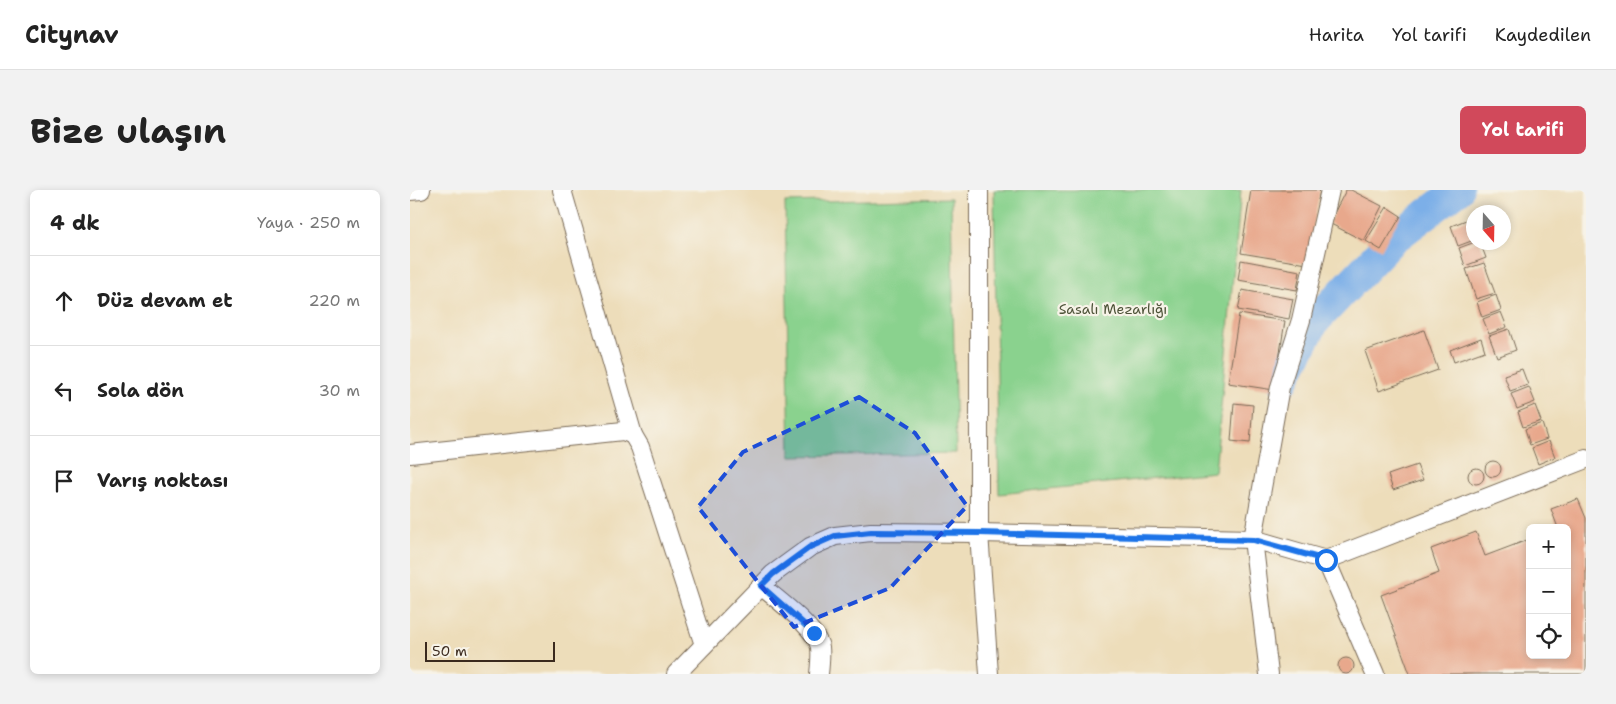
<!DOCTYPE html>
<html lang="tr">
<head>
<meta charset="utf-8">
<style>
	body { margin:0; font-family:"Shantell Sans",sans-serif; background:#f2f2f2; color:#222 }
	.controls { position:absolute; right:15px; bottom:15px; display:grid; overflow:hidden; border-radius:8px; box-shadow:0 2px 8px #0003 }
	.controls button { width:45px; height:45px; display:grid; place-items:center; padding:0; border:0; border-bottom:1px solid #e0e0e0; background:#fff; color:#222; font:25px sans-serif }
	.compass { position:absolute; left:1056px; top:15px; width:45px; height:45px; border-radius:50%; background:#fff; box-shadow:0 2px 8px #0003; rotate:160deg }
	.scale { position:absolute; left:15px; bottom:12px; width:130px; box-sizing:border-box; padding-left:5px; border:2px solid #3b2a1e; border-top:0; font-size:14px; line-height:18px; white-space:nowrap; color:#3b2a1e; -webkit-text-stroke:4px #f7f3e8; paint-order:stroke }
	.stop { position:absolute; width:15px; height:15px; margin:-11px; border:4px solid #1a73e8; border-radius:50%; background:#fff }
	.stop.end { background:#1a73e8; border-color:#fff; box-shadow:0 1px 5px #0008 }
	.list { margin:0; padding:0; list-style:none }
	h2 { display:flex; justify-content:space-between; align-items:center; height:65px; margin:0; padding:0 20px; font-size:21px }
	h2 small { font-size:16px; font-weight:400; color:#767676 }
	.list li { display:grid; grid-template-columns:32px 1fr auto; gap:15px; align-items:center; box-sizing:border-box; height:90px; padding:0 20px; border-top:1px solid #e0e0e0 }
	.list b { display:block; font-size:19px; white-space:nowrap }
	.list em { font-size:16px; font-style:normal; color:#767676 }
	.icon { flex:none; width:28px; height:28px; fill:none; stroke:currentColor; stroke-width:2; stroke-linecap:round; stroke-linejoin:round }
	.map { position:relative; flex:none; width:1176px; height:484px; overflow:hidden; border-radius:8px }
	header { display:flex; align-items:center; gap:30px; box-sizing:border-box; height:70px; padding:0 25px; background:#fff; border-bottom:1px solid #e0e0e0 }
	header strong { font-size:24px }
	nav { display:flex; gap:28px; margin-inline-start:auto; font-size:18px }
	.intro { display:flex; align-items:center; justify-content:space-between; box-sizing:border-box; height:120px; padding:0 30px }
	h1 { margin:0; font-size:35px }
	.button { padding:12px 22px; border-radius:8px; background:#d1495b; color:#fff; font-size:18px; font-weight:700 }
	main { display:flex; gap:30px; padding:0 30px }
	aside { flex:1; background:#fff; border-radius:8px; box-shadow:0 2px 8px #0003 }
	.map>svg:first-child { display:block }
	.green { fill:#8ad28e; stroke:#627e56 }
	.lines { fill:none; stroke-linecap:round; stroke-linejoin:round }
	.river { stroke:#7bafe8; stroke-width:31 }
	.building { fill:#e8a88c }
	.minor-casing { stroke:#796955; stroke-width:20 }
	.minor { stroke:#fff; stroke-width:18 }
	.route { stroke:#1a73e8; stroke-width:6 }
	.marked { fill:#1d4ed8; fill-opacity:0.2; stroke:#1d4ed8; stroke-width:4; stroke-dasharray:10 6; stroke-linejoin:round }
	.labels { text-anchor:middle; dominant-baseline:central; stroke-width:4.5; stroke-linejoin:round; paint-order:stroke }
	.park-label { font-size:14px; fill:#4f543a; stroke:#f7f3e8 }
</style>
</head>
<body>
<header>
<strong>Citynav</strong>
<nav><a>Harita</a><a>Yol tarifi</a><a>Kaydedilen</a></nav>
</header>
<div class="intro"><h1>Bize ulaşın</h1><a class="button">Yol tarifi</a></div>
<main>
<aside>
<h2>4 dk<small>Yaya · 250 m</small></h2>
<ul class="list">
<li><svg class="icon" aria-label="ahead" viewBox="0 0 24 24"><path d="M12 20V5M6 11l6-6 6 6"/></svg><div><b>Düz devam et</b></div><em>220 m</em></li>
<li><svg class="icon" aria-label="left" viewBox="0 0 24 24"><path d="M17 20v-9H6M10 6l-5 5 5 5"/></svg><div><b>Sola dön</b></div><em>30 m</em></li>
<li><svg class="icon" aria-label="arrive" viewBox="0 0 24 24"><path d="M6 21V4h12l-3 4 3 4H6"/></svg><div><b>Varış noktası</b></div></li>
</ul>
</aside>
<div class="map">
<svg width="1176" height="484" viewBox="0 0 1176 484">
	<rect width="100%" height="100%" fill="#f7f3e8"/>
	<filter id="ink" filterUnits="userSpaceOnUse"><feTurbulence type="fractalNoise" baseFrequency=".02" numOctaves="2"/><feDisplacementMap in="SourceGraphic" scale="10" xChannelSelector="R" yChannelSelector="G"/><feConvolveMatrix kernelMatrix="1 2 1 2 8 2 1 2 1" color-interpolation-filters="sRGB"/></filter>
	<filter id="wash" filterUnits="userSpaceOnUse"><feTurbulence type="fractalNoise" baseFrequency=".0096" numOctaves="4" result="noise"/><feDisplacementMap in="SourceGraphic" scale="20" xChannelSelector="R" yChannelSelector="G"/><feGaussianBlur stdDeviation="1.12" result="paint"/><feColorMatrix in="noise" values="0 0 0 0 0 0 0 0 0 0 0 0 0 0 0 0 0 1.4 0 .05"/><feComposite in="paint" operator="in"/></filter>
	<g filter="url(#wash)">
		<rect width="100%" height="100%" fill="#edddba"/>
		<g class="green">
			<polygon points="584,0 831,0 805,282 589,304"/>
			<polygon points="541,8 546,263 380,266 375,12"/>
		</g>
		<g class="lines">
			<polyline class="river" points="873,191 904,132 981,51 1048,0"/>
		</g>
		<g id="blocks">
			<g class="building">
				<polygon points="841,0 910,0 897,74 831,63"/>
				<polygon points="936,0 941,0 972,16 954,51 919,33"/>
				<polygon points="977,17 991,26 971,60 956,51"/>
				<polygon points="1061,28 1064,34 1064,50 1048,56 1041,36"/>
				<polygon points="1065,52 1070,52 1076,68 1055,76 1049,58"/>
				<polygon points="831,70 890,81 887,100 828,90"/>
				<polygon points="1074,73 1085,103 1066,109 1056,79"/>
				<polygon points="832,100 883,109 879,129 828,120"/>
				<polygon points="1086,105 1091,120 1072,127 1067,112"/>
				<polygon points="1091,122 1097,137 1079,144 1073,129"/>
				<polygon points="829,124 875,131 864,200 818,193"/>
				<polygon points="1099,139 1106,160 1087,167 1079,146"/>
				<polygon points="1014,140 1028,180 969,201 955,161"/>
				<polygon points="1071,148 1075,161 1044,172 1040,160"/>
				<polygon points="1112,179 1118,195 1100,201 1094,185"/>
				<polygon points="1119,197 1125,212 1107,219 1101,204"/>
				<polygon points="824,213 843,215 840,253 821,251"/>
				<polygon points="1125,215 1131,231 1113,237 1108,222"/>
				<polygon points="1132,233 1137,249 1120,255 1115,239"/>
				<polygon points="1139,251 1145,267 1128,274 1122,258"/>
				<circle cx="1083" cy="279" r="8"/>
				<polygon points="1007,275 1013,290 983,300 978,285"/>
				<circle cx="1066" cy="286" r="8"/>
				<polygon points="1168,309 1176,328 1176,484 1000,484 971,405 1029,383 1021,359 1066,342 1075,366 1120,349 1120,465 1157,465 1157,338 1148,338 1141,319"/>
				<circle cx="936" cy="476" r="8"/>
			</g>
		</g>
	</g>
	<g filter="url(#ink)">
		<use href="#blocks" fill-opacity="0" stroke="#796955" stroke-width="1"/>
		<g class="lines">
			<defs>
				<g id="minor">
					<polyline points="152,0 223,245 230,257 294,455"/>
					<polyline points="569,0 569,343 579,484"/>
					<polyline points="0,1 11,0"/>
					<polyline points="0,264 213,241 223,245"/>
					<polyline points="916,370 965,484"/>
					<path d="M351 396C367 409 406 438 410 457 411 466 410 475 409 484"/>
					<polyline points="266,484 363,384 400,357 425,346 461,342 569,343 843,349 916,370 1176,269"/>
					<polyline points="859,484 843,349 870,197 891,130 920,0"/>
				</g>
			</defs>
			<use href="#minor" class="minor-casing"/>
			<use href="#minor" class="minor"/>
		</g>
	</g>
	<g class="lines" filter="url(#ink)">
		<polyline class="route" points="404,443 351,396 363,384 400,357 425,346 461,342 569,343 844,350 916,370"/>
	</g>
	<path class="marked" d="M449 207 505 243 557 316 480 398 384 437 288 317 333 262Z"/>
	<g class="labels">
		<g class="park-label">
			<text x="703" y="119">Sasalı Mezarlığı</text>
		</g>
	</g>
</svg>
<div class="controls">
<button>+</button>
<button>−</button>
<button><svg class="icon" aria-label="locate" viewBox="0 0 24 24"><circle cx="12" cy="12" r="6"/><path d="M12 2v4M12 18v4M2 12h4M18 12h4"/></svg></button>
</div>
<svg class="compass" viewBox="-18 -18 36 36"><path d="M0-13l5 13h-10z" fill="#e53935"/><path d="M0 13l5-13h-10z" fill="#767676"/></svg>
<div class="scale">50 m</div>
<div class="stop" style="left:916px;top:370px"></div>
<div class="stop end" style="left:404px;top:443px"></div>
</div>
</main>
</body>
</html>
